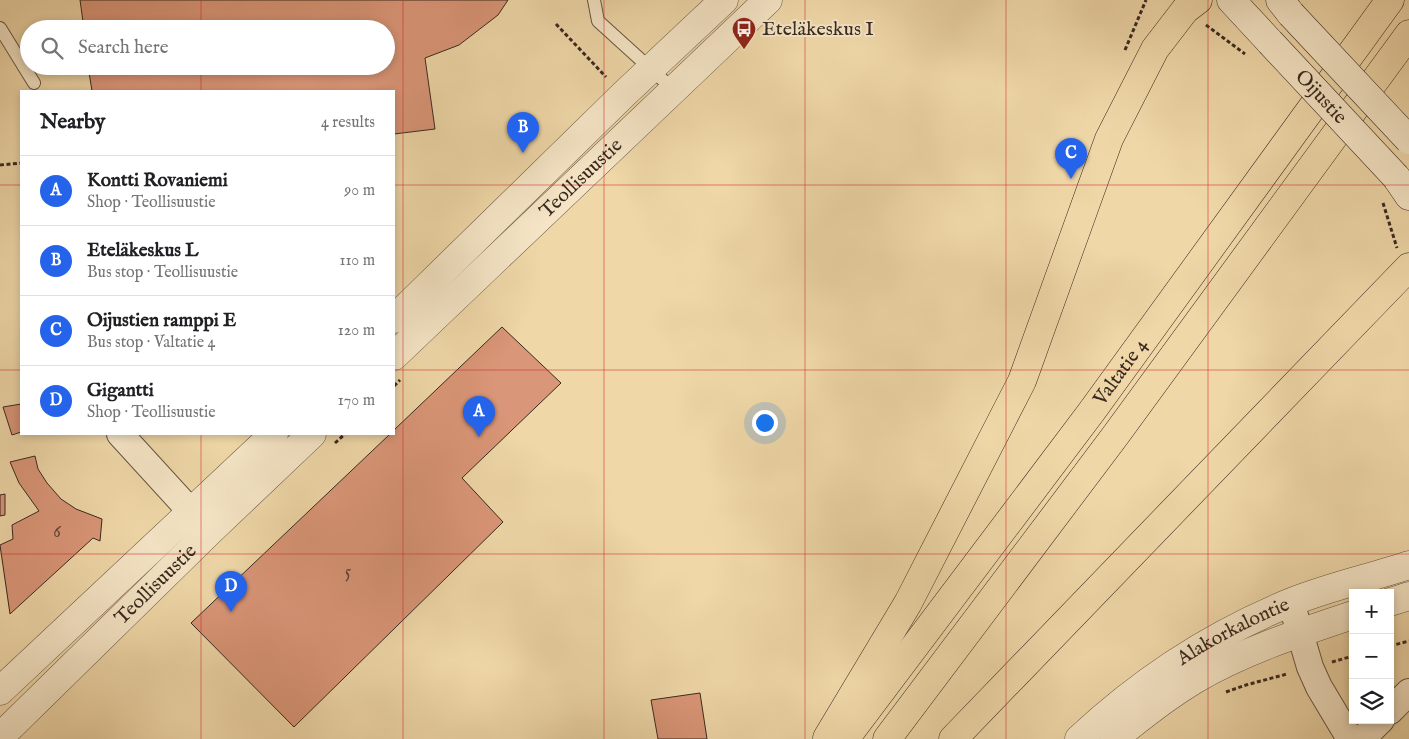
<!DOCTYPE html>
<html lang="en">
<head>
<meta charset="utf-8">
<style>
	body { margin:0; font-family:"IM FELL English",serif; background:#f6f6f6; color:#202124 }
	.controls { position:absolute; right:15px; bottom:15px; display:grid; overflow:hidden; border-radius:0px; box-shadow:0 2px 8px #0003 }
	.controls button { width:45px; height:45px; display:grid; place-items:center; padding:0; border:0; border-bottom:1px solid #e0e0e0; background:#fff; color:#202124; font:25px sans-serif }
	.you { position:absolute; left:764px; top:422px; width:18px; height:18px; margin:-12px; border:4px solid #fff; border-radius:50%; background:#1a73e8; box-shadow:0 0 0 8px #1a73e833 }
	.badge { display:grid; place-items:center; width:32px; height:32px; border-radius:50%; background:#2563eb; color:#fff; font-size:16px; font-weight:700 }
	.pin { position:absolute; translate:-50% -41px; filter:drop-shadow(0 1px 2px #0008) }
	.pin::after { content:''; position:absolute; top:26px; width:18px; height:15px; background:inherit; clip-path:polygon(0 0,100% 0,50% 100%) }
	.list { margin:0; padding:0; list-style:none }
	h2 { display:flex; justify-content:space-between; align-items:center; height:65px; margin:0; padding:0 20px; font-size:21px }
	h2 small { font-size:16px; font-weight:400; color:#757577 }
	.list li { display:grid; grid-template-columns:32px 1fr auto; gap:15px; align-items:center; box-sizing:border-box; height:70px; padding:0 20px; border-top:1px solid #e0e0e0 }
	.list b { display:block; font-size:19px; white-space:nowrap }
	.list p { margin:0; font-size:16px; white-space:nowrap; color:#757577 }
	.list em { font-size:16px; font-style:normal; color:#757577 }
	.icon { flex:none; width:28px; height:28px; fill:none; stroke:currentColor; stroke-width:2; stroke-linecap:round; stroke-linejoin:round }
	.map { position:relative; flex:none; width:1409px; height:739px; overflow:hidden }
	.search { position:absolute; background:#fff; box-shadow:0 2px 8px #0003; left:20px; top:20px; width:375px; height:55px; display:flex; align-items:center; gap:12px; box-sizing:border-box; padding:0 18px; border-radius:28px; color:#757577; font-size:19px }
	.panel { position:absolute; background:#fff; box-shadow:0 2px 8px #0003; left:20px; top:90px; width:375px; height:345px; border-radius:0px }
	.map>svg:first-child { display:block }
	.building { fill:#da9678; stroke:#38291f }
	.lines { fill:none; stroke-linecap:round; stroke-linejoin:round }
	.service-casing { stroke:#665441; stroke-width:14 }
	.minor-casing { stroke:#665441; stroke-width:28 }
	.tertiary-casing { stroke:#665441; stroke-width:29 }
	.secondary-casing { stroke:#38291f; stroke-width:29 }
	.trunk-casing { stroke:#38291f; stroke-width:29 }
	.path { stroke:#38291f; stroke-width:3; stroke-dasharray:4 2.5; stroke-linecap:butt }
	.service { stroke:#f5e5c6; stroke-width:12 }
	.minor { stroke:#f5e5c6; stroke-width:26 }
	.tertiary { stroke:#f5e5c6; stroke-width:28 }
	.secondary { stroke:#f5e5c6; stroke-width:28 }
	.trunk { stroke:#efd7a8; stroke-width:28 }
	.secondary-bridge-casing { stroke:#38291f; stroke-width:29; stroke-linecap:butt }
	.secondary-bridge { stroke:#f5e5c6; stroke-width:28 }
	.grid { fill:none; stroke:#d62828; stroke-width:1; stroke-opacity:0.55 }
	.labels { text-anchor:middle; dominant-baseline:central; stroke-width:4; stroke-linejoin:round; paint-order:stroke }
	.number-label { font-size:18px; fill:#604435 }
	.poi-label { font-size:20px; fill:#38291f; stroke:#f5e5c6; text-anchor:start }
	.street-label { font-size:20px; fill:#38291f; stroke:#f5e5c6 }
</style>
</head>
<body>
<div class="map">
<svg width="1409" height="739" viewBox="0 0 1409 739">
	<rect width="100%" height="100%" fill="#efd7a8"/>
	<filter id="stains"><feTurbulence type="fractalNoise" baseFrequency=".004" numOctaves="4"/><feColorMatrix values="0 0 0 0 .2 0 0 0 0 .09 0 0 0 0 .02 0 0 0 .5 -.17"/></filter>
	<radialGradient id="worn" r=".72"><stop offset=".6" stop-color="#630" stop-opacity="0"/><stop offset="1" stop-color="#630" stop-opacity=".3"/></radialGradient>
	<g class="building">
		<polygon points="80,0 508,0 498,15 459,45 425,58 435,129 394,134 394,91 92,91 88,66 386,66 386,29 84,29"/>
		<polygon points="502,327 561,383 462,478 503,522 294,727 191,623 390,434 394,434 394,430"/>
		<polygon points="21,404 21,432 12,435 3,407"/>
		<polygon points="35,456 38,469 47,483 61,499 76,509 102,519 100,541 93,538 10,614 0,545 13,539 12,525 39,511 19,483 10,462"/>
		<polygon points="5,494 5,515 0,516 0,495"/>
		<polygon points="700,693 707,739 658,739 651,700"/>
	</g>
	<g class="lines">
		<defs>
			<g id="service">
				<polyline points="594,0 598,21 674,90"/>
				<polyline points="0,28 34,83"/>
			</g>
			<g id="minor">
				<polyline points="120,434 205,527"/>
				<polyline points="1291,602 1310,667 1319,687 1350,739"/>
				<polyline points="1390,711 1409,692"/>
				<polyline points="1362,739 1381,720"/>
			</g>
			<g id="tertiary">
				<polyline points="394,319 623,95 724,0"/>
				<path id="s1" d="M394 356 768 0"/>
				<polyline points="1390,602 1409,596"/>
				<polyline points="0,691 274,434"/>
				<path id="s2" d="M0 737 209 532 312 434"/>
				<path id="s3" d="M1079 739C1142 680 1209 636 1289 603 1328 587 1370 578 1409 565"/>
				<path d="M1114 739C1139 718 1166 697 1194 680 1243 651 1299 633 1353 615"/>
			</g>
			<g id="secondary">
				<polyline points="1231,0 1270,42"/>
				<polyline points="1280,0 1291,14"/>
				<polyline points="1396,177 1409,196"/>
			</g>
			<g id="trunk">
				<polyline points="827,738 908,603 1022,381 1109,139 1155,49 1185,10 1198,0"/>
				<path id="s4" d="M845 739 1092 411 1390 0"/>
				<polyline points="887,739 1115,436 1409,34"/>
				<polyline points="953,739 1409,267"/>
			</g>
		</defs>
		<use href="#service" class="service-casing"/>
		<use href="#minor" class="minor-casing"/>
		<use href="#tertiary" class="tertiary-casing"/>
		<use href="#secondary" class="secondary-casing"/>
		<use href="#trunk" class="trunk-casing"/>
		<g class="path">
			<polyline points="556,24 606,77"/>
			<polyline points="1206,25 1245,54"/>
			<polyline points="1125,50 1146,0"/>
			<polyline points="0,165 21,163"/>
			<polyline points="1383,203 1397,248"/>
			<polyline points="394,386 400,380"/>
			<polyline points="335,443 345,434"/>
			<polyline points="1390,646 1409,641"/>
			<polyline points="1332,662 1353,656"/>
			<polyline points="1226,692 1246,685 1287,674"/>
		</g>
		<use href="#service" class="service"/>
		<use href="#minor" class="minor"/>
		<use href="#tertiary" class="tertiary"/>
		<use href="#secondary" class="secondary"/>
		<use href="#trunk" class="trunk"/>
		<defs>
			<g id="secondary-bridge">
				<polyline points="1291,14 1409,140"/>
				<path id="s5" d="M1270 42 1396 177"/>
			</g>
		</defs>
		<use href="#secondary-bridge" class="secondary-bridge-casing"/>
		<use href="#secondary-bridge" class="secondary-bridge"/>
	</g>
	<path class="grid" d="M201 0V29M403 0V739M604 0V739M805 0V739M1006 0V739M1208 0V739M201 66V91M0 185H21M394 185H1409M0 370H21M394 370H1409M201 434V739M0 554H1409"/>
	<defs>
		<symbol id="bus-pin" viewBox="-11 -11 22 30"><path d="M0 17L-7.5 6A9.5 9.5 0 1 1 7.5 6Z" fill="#8f2418" stroke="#f5e5c6"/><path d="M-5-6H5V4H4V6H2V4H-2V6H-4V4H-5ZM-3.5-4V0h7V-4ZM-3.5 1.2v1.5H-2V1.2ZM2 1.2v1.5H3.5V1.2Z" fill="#fff"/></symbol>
	</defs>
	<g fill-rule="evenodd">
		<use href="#bus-pin" x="730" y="15" width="28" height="38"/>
	</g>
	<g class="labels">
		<g class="number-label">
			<text x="57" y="532">6</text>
			<text x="348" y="572">5</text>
		</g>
		<g class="poi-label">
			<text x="762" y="29">Eteläkeskus I</text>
		</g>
		<g class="street-label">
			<text stroke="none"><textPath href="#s5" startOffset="75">Oijustie</textPath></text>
			<text stroke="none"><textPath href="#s1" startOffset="258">Teollisuustie</textPath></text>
			<text stroke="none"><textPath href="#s4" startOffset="459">Valtatie 4</textPath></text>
			<text stroke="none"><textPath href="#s2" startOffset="218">Teollisuustie</textPath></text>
			<text stroke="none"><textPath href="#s3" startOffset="189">Alakorkalontie</textPath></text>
		</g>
	</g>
	<rect width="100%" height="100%" filter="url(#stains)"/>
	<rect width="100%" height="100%" fill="url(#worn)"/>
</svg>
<div class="controls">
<button>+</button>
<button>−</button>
<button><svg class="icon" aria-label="layers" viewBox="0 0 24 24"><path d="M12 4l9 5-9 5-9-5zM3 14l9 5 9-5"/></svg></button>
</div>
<div class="you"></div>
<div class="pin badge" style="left:479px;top:437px">A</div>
<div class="pin badge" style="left:523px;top:153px">B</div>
<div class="pin badge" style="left:1071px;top:179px">C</div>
<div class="pin badge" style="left:231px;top:612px">D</div>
<div class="search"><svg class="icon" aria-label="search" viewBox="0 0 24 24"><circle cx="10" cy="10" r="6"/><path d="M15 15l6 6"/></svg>Search here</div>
<section class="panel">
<h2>Nearby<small>4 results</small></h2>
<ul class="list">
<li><span class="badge">A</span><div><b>Kontti Rovaniemi</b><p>Shop · Teollisuustie</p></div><em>90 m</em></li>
<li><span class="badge">B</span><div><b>Eteläkeskus L</b><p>Bus stop · Teollisuustie</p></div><em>110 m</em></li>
<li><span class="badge">C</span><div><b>Oijustien ramppi E</b><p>Bus stop · Valtatie 4</p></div><em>120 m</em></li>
<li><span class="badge">D</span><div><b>Gigantti</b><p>Shop · Teollisuustie</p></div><em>170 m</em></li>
</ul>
</section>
</div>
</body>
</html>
